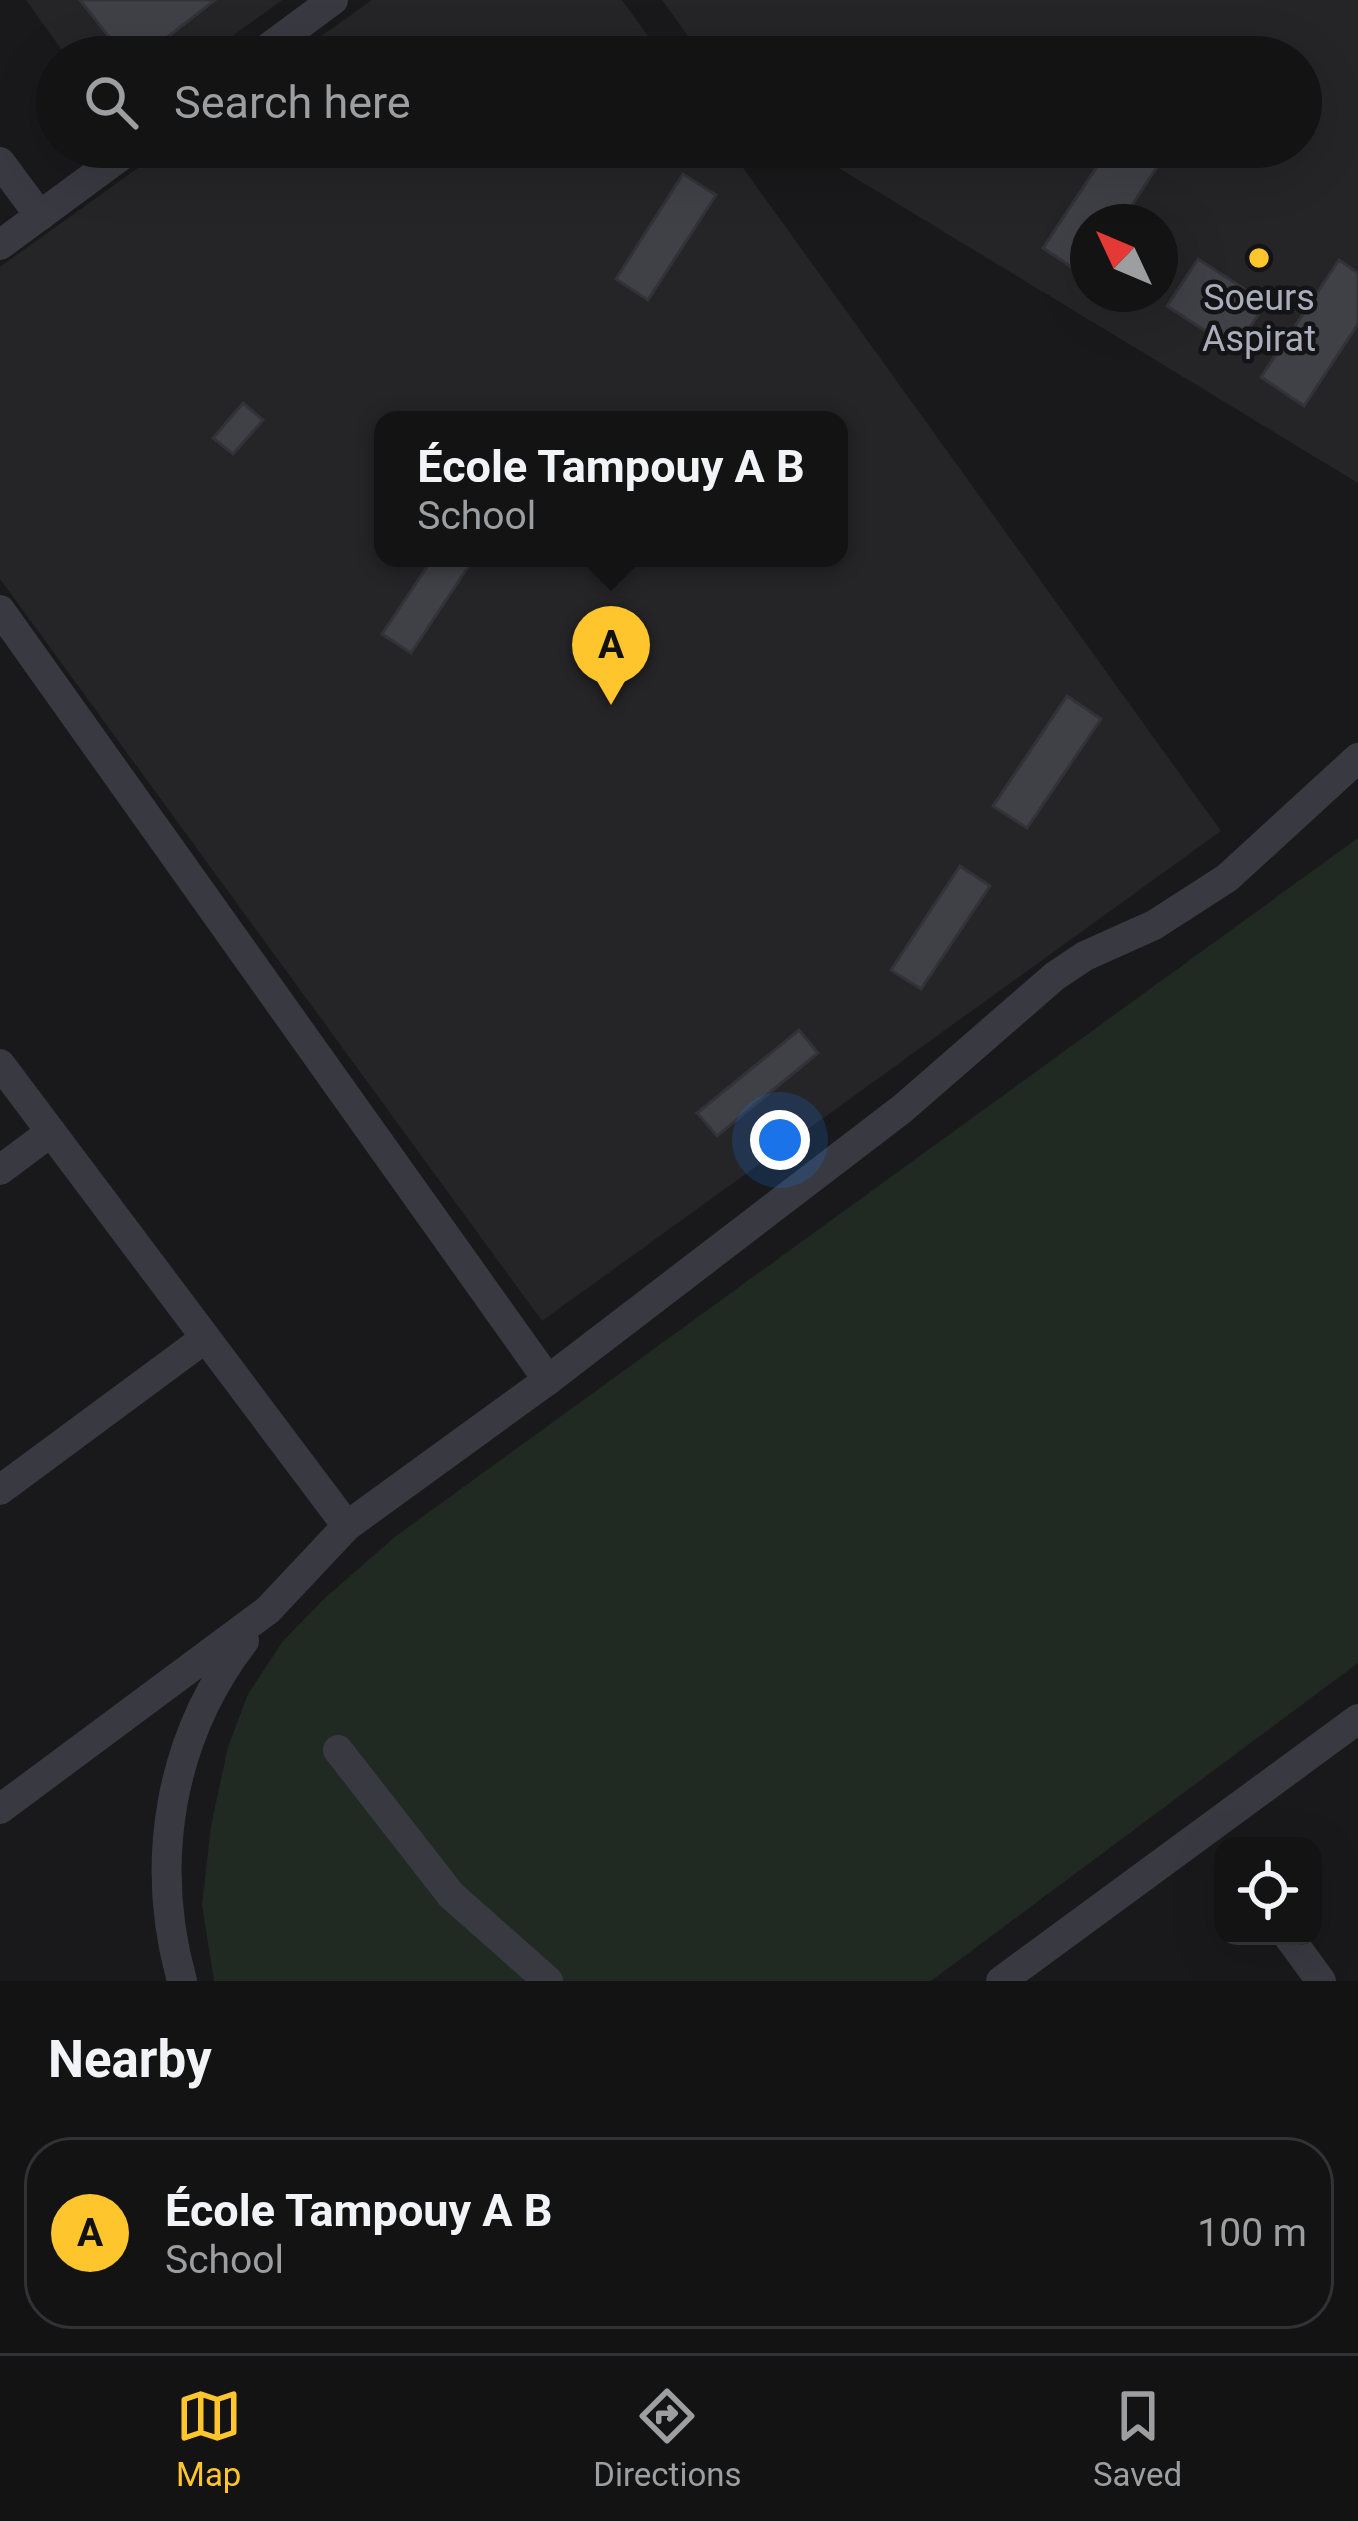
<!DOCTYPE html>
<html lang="en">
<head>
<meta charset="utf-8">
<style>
	body { margin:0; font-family:Roboto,sans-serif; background:#1c1c1d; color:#f1f3f6 }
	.controls { position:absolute; right:36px; bottom:36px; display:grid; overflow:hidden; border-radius:24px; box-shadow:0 12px 48px #0002 }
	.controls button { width:108px; height:108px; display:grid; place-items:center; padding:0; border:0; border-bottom:3px solid #323234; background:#131314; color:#f1f3f6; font:60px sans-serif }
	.compass { position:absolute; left:1070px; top:204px; width:108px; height:108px; border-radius:50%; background:#131314; box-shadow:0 12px 48px #0002; rotate:314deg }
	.you { position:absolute; left:780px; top:1140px; width:42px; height:42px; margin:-30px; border:9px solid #fff; border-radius:50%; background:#1a73e8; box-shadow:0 0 0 18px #1a73e833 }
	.badge { display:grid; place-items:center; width:78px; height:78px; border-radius:50%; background:#ffc52d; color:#111; font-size:39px; font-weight:700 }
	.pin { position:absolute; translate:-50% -99px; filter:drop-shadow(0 3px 6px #0008) }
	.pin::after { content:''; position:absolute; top:63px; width:42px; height:36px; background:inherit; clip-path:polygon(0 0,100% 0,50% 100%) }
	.popup { position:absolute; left:374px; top:411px; width:474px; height:156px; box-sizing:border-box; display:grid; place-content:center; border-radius:24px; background:#131314; filter:drop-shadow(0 3px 9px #0005); font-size:39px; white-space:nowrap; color:#9d9ea0 }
	.popup b { font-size:45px; color:#f1f3f6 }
	.popup::after { content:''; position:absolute; left:50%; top:100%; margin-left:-24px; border:24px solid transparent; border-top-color:#131314 }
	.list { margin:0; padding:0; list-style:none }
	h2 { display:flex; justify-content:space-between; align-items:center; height:156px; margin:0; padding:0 48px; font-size:51px }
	h2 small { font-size:39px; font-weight:400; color:#9d9ea0 }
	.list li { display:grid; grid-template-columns:78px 1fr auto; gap:36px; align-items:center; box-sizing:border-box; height:192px; margin:0 24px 24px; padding:0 24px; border:3px solid #323234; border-radius:48px }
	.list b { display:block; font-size:45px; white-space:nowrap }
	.list p { margin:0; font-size:39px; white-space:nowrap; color:#9d9ea0 }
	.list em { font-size:39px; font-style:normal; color:#9d9ea0 }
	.icon { flex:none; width:66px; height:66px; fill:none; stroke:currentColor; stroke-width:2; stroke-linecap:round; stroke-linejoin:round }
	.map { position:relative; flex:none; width:1358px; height:1981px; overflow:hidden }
	.search { position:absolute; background:#131314; box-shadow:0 12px 48px #0002; left:36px; right:36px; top:36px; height:132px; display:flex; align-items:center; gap:30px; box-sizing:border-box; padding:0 42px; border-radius:66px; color:#9d9ea0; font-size:45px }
	.sheet { height:372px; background:#131314 }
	nav { display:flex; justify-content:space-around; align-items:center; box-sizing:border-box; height:168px; border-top:3px solid #323234; background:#131314; font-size:33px; color:#9d9ea0 }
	nav a { display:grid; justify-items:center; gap:6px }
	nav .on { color:#ffc52d }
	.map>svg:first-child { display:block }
	.built { fill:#252528; fill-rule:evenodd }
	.green { fill:#202a22 }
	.building { fill:#404146; stroke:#333238; stroke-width:3 }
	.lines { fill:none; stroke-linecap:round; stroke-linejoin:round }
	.minor { stroke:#393a41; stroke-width:30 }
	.poi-dot { fill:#ffc52d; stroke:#141416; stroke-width:4.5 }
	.labels { text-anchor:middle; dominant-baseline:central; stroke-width:9; stroke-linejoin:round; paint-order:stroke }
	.poi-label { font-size:36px; fill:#aaaebc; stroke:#141416 }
</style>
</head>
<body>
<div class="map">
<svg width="1358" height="1981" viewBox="0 0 1358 1981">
	<rect width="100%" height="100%" fill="#19191b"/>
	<g class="built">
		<polygon points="26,0 282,0 204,57 67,57"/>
		<polygon points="372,0 622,0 663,57 292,57"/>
		<path d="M662 0H1358V483L804 147H1301V57H703ZM1088 222H1160V294H1088Z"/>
		<path d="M167 147H728L1221 831 542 1321 0 579V267ZM383 420H839V558H383Z"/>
	</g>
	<polygon class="green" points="1358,838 1358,1663 931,1981 214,1981 202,1905 211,1826 228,1747 248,1694 283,1641 325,1598 396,1536"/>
	<g class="building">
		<polygon points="80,0 215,0 142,57 125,57"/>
		<polygon points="1180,41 1205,57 1170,57"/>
		<polygon points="1110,147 1170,147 1121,222 1088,222 1085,276 1043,248"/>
		<polygon points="683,174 716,195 648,300 616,279"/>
		<polygon points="1198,259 1266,303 1235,350 1167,306"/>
		<polygon points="1339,260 1358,273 1358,324 1304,406 1261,377"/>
		<polygon points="243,403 263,420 233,454 213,438"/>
		<polygon points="433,558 474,558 411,653 382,634"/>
		<polygon points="1067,696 1101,719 1027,828 993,806"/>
		<polygon points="960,866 990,886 921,989 891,970"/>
		<polygon points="799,1030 818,1053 717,1136 697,1113"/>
	</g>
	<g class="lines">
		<g class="minor">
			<polyline points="256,57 333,0"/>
			<polyline points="0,162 40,216"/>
			<polyline points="0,245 133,147"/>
			<polyline points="0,610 548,1380"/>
			<polyline points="0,1064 347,1526"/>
			<polyline points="0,1170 51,1132"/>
			<polyline points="0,1490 204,1339"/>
			<polyline points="338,1750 451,1895 548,1981"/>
			<polyline points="0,1809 268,1610 347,1526 548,1380 902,1109 1055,976 1085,956 1154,925 1227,878 1358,758"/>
			<polyline points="1288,1936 1321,1981"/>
			<path d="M182 1981C149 1863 169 1739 244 1641"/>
			<polyline points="1001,1981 1358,1719"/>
		</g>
	</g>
	<circle class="poi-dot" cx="1259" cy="258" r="12"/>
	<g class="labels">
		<g class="poi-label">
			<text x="1259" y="298">Soeurs<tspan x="1259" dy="41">Aspirat</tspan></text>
		</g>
	</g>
</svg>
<div class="controls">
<button><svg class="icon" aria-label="locate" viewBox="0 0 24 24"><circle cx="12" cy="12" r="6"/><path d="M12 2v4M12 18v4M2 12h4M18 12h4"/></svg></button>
</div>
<svg class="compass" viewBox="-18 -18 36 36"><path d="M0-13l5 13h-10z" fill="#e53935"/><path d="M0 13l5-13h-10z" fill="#9d9ea0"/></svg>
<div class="you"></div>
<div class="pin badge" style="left:611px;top:705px">A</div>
<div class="popup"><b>École Tampouy A B</b>School</div>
<div class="search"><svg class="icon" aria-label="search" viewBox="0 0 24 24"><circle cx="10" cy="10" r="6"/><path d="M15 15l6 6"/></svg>Search here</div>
</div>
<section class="sheet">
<h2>Nearby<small></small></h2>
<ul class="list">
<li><span class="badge">A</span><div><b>École Tampouy A B</b><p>School</p></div><em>100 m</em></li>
</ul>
</section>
<nav>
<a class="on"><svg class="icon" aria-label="map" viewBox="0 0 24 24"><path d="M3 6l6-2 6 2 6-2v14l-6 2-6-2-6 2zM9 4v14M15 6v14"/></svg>Map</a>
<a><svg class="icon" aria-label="directions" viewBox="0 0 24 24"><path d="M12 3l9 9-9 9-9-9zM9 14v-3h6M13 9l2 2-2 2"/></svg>Directions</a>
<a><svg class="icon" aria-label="saved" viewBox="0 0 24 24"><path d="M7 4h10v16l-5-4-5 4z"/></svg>Saved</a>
</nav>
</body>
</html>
